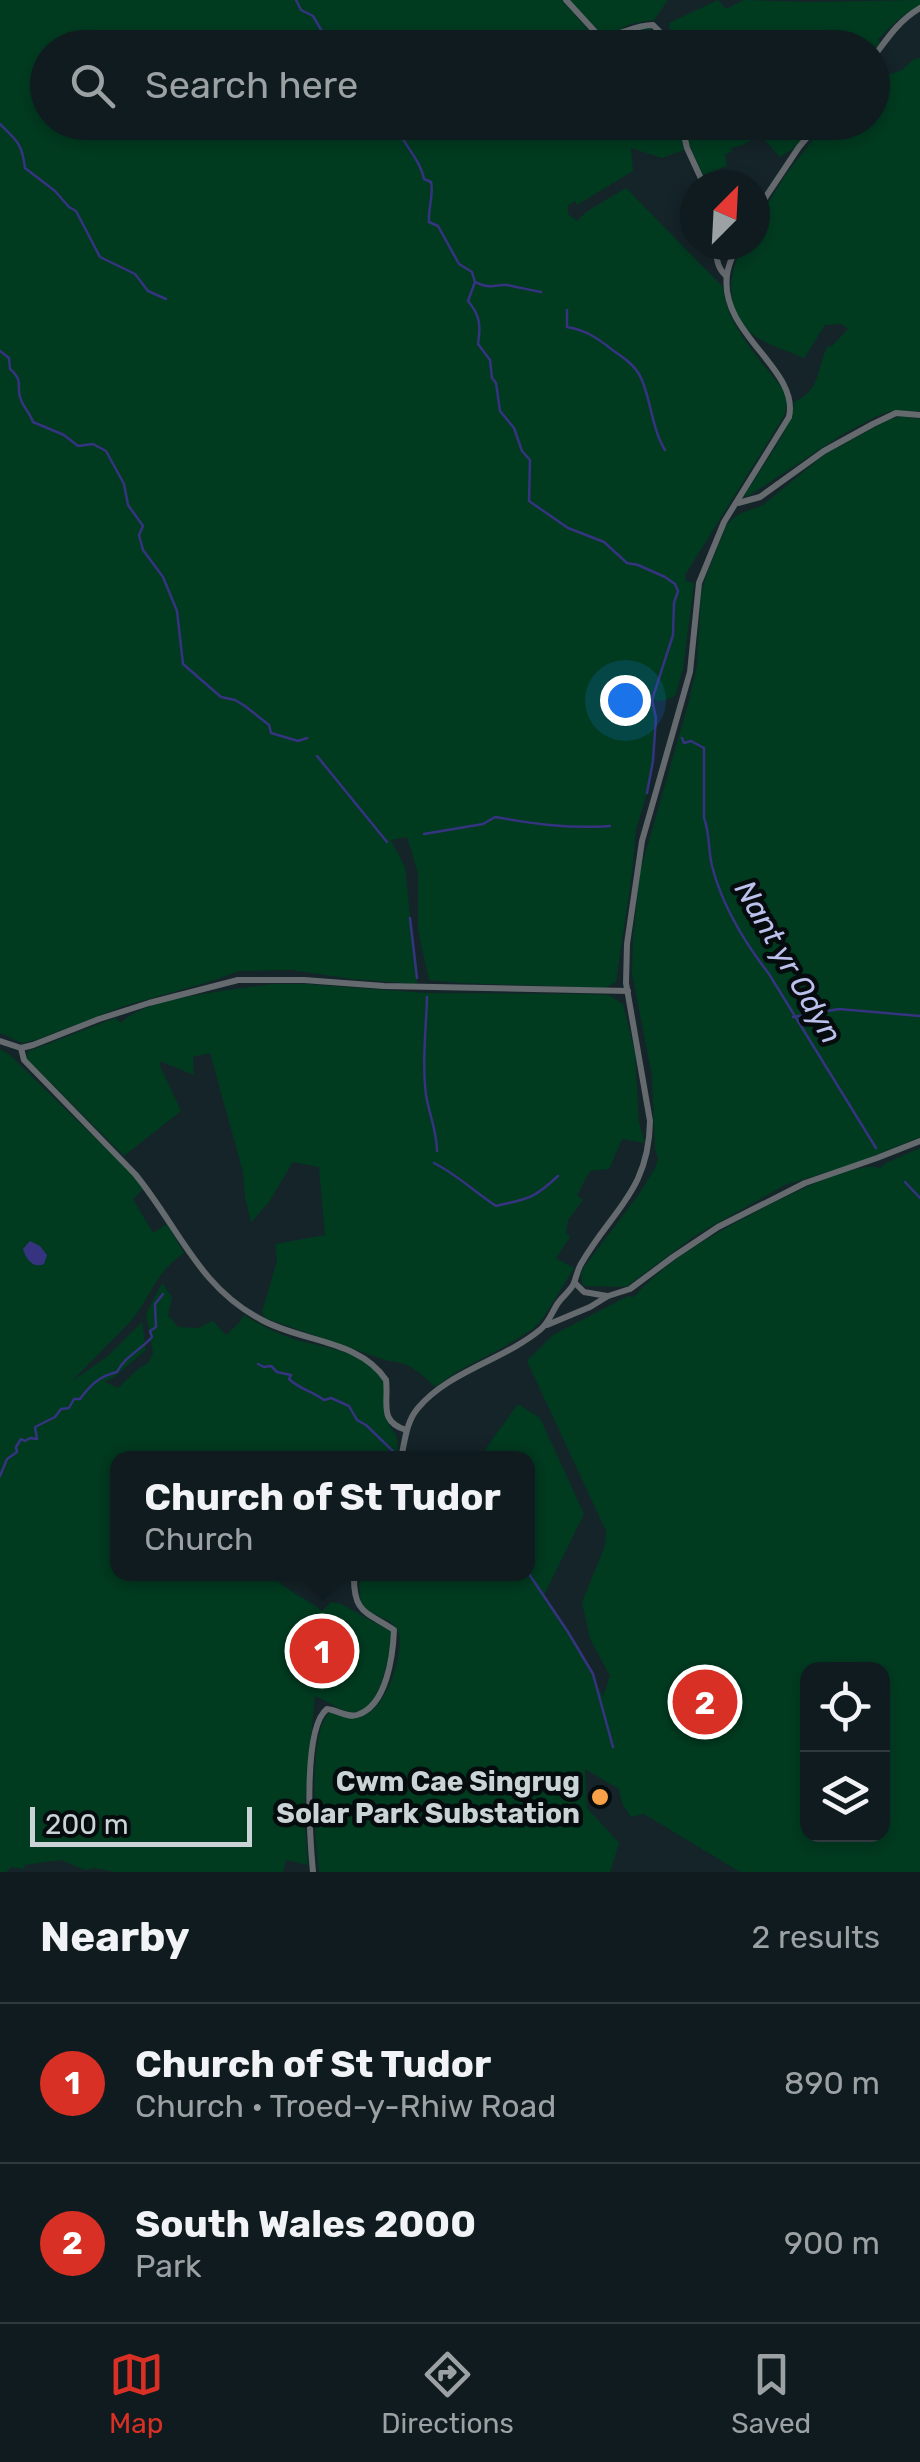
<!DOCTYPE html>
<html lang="en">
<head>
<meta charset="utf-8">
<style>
	body { margin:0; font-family:Rubik,sans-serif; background:#192428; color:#f1f3f6 }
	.controls { position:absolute; right:30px; bottom:30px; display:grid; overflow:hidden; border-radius:20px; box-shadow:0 5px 15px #0003 }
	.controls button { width:90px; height:90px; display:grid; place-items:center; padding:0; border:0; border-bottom:2px solid #30393d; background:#101b1f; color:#f1f3f6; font:50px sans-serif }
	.compass { position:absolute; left:680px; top:170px; width:90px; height:90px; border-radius:50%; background:#101b1f; box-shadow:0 5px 15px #0003; rotate:24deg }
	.scale { position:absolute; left:30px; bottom:25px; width:222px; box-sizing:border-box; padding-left:10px; border:5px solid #cad4d7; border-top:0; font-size:28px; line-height:35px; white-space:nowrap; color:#cad4d7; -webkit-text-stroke:8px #060c0e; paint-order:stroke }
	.you { position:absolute; left:625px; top:700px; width:35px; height:35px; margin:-25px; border:8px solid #fff; border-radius:50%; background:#1a73e8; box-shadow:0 0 0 15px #1a73e833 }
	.badge { display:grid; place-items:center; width:65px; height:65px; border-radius:50%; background:#d93025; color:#fff; font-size:32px; font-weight:700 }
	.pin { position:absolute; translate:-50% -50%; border:5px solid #fff; box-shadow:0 2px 10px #0006 }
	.popup { position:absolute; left:110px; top:1451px; width:425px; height:130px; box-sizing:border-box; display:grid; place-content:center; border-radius:20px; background:#101b1f; filter:drop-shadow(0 2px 8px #0005); font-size:32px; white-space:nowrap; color:#9ca1a4 }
	.popup b { font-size:38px; color:#f1f3f6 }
	.popup::after { content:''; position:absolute; left:50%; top:100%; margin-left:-20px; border:20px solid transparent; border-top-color:#101b1f }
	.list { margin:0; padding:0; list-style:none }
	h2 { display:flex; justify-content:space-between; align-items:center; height:130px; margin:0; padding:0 40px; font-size:42px }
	h2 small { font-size:32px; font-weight:400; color:#9ca1a4 }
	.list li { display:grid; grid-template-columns:65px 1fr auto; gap:30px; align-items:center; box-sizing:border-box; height:160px; padding:0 40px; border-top:2px solid #30393d }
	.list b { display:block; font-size:38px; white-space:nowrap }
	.list p { margin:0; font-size:32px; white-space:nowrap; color:#9ca1a4 }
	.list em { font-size:32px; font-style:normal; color:#9ca1a4 }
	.icon { flex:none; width:55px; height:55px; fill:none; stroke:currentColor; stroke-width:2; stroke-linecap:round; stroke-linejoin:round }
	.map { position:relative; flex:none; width:920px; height:1872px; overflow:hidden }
	.search { position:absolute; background:#101b1f; box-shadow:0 5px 15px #0003; left:30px; right:30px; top:30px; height:110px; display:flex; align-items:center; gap:25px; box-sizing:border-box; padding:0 35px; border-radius:55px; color:#9ca1a4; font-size:38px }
	.sheet { height:450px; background:#101b1f }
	nav { display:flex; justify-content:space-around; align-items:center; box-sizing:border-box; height:140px; border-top:2px solid #30393d; background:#101b1f; font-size:28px; color:#9ca1a4 }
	nav a { display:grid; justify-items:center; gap:5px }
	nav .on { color:#d93025 }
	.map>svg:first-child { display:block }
	.green { fill:#003b20; fill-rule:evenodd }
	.water { fill:#363380 }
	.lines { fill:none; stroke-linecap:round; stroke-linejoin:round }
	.stream { stroke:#363380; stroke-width:2.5 }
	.street { stroke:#656a6f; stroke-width:6 }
	.poi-dot { fill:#f7a149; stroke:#060c0e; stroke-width:4 }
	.labels { text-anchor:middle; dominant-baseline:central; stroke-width:9; stroke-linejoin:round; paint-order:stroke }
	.poi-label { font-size:28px; font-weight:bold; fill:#cad4d7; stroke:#060c0e; text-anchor:end }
	.water-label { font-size:30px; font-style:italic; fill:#bbc0ec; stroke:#060c0e }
</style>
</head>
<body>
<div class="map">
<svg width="920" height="1872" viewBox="0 0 920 1872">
	<rect width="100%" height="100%" fill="#152429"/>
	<g class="green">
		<path d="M0 0H562L594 37 602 41H612L623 35 647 27C656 31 662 38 664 47L48 48V122L678 123 684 150 662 158 631 148 633 171 577 205 575 201 568 206V214L577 221 586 212 626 188 723 287C727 326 759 358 782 388 787 398 788 405 784 416L685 575 686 581 694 583 683 669 675 696 663 701 652 700 656 718 653 761 647 793 636 830 632 873 616 982 605 988 462 983 429 980 418 930V873L407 837 391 840 405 867 417 984 352 979 292 970 239 971 212 981 124 1006 36 1040 22 1043 0 1033Z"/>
		<polygon points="569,0 668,0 654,20 631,24 613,33 602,34"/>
		<path d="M718 0 726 9 744 0 809 2 920 0V5C903 14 890 26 878 40L880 42 873 52 872 48 672 47 669 23Z"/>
		<path d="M920 58V411H891L877 416 843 434 747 497 745 495C758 472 794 426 794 402 822 390 816 368 828 346L831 347 848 329 841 324 825 325 804 358C787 351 767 345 752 334 724 312 728 273 743 245H755V224L787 173 825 124 872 122 873 88 884 85 882 77 902 70 914 59Z"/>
		<polygon points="685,123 817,123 793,149 780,157 760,135 743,145 731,148 732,152 725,154 727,166 703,175 687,140"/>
		<polygon points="902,416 920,419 920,1137 859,1162 785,1185 696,1235 626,1287 583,1286 581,1275 584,1267 639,1194 655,1168 658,1158 655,1149 652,1076 632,973 633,941 640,872 689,701 697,665 701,595 705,579 727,524 739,514 763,505 824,455 888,420"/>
		<path d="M272 984H306L426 993 587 994 609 995 623 1004 635 1053 639 1123 645 1143 622 1139 609 1169 590 1171 577 1195 583 1200 568 1220 566 1233 570 1237 556 1258 574 1268 543 1318 533 1329 500 1349 458 1371 435 1387C422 1374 408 1361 388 1361L265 1318 262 1312 277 1261 275 1244 325 1235 319 1167 293 1162 269 1202 251 1222 245 1197 243 1172 210 1053 193 1057 194 1075 160 1061V1066L181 1111 124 1156 26 1058 29 1051 115 1018 121 1023C141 998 238 989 272 984Z"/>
		<path d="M0 1049 10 1055 132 1174 143 1189 133 1199 153 1233 167 1224 184 1253C155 1272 151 1297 131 1321L71 1382 108 1356 142 1322 146 1350 114 1377 105 1382 118 1388 138 1369 148 1363 153 1353 146 1314 162 1283 172 1297 168 1315 178 1327 198 1328 213 1321 226 1335 239 1323 244 1315C260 1325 276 1333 294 1339 322 1348 373 1351 384 1384 387 1394 382 1405 385 1415 392 1437 401 1430 397 1458H117V1574H271C285 1591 305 1597 322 1611L331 1602 341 1604 390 1631 392 1637C388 1657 381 1713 352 1712 341 1712 326 1700 315 1696L304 1812 308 1865 286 1860 283 1872H115L94 1868 85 1870 61 1860 24 1865 25 1869 11 1867 6 1872H0Z"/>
		<path d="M920 1148V1872H740L644 1814 631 1817 622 1803 619 1789 585 1769 587 1808 619 1843 610 1872H319C315 1840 307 1732 330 1712 340 1715 351 1720 361 1717 386 1710 403 1658 399 1634 396 1617 371 1618 363 1605 358 1598 360 1582 360 1574H527V1458H479L518 1404 540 1418 584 1514 543 1597 579 1648 603 1697 610 1676 590 1639 582 1602 605 1546 606 1531 527 1361 553 1335 628 1296 634 1297C650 1278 674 1260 694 1247 723 1228 851 1157 880 1168L886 1163ZM808 1670H882V1834H808Z"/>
	</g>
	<path class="water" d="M30 1241 40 1246 47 1255 44 1264C33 1269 26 1259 23 1249Z"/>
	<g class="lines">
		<g class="stream">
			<polyline points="296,0 301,10 313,16 323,33 340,42 342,48"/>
			<path d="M393 122C402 142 420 159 424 179L431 182C434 196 428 207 429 222L438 226 459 264 472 272 475 282 468 301C480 315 481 326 478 344L490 360 492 378 496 383 500 411 514 428 522 451 530 460 529 501 568 528 604 542 627 563 638 565 665 577 675 584 678 591 674 603 673 635 652 700 656 718 653 761 647 793"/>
			<path d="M0 124C17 141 22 143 25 168L55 191 69 207 76 211 100 257 135 274 148 291 166 299"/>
			<path d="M475 282C492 290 492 284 507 285 518 287 529 290 541 292"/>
			<path d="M567 310V327C585 330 596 337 610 348 620 356 632 362 639 374 651 395 651 428 665 450"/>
			<path d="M0 351 9 358 10 369C25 382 15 386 21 400 24 408 30 413 33 422L64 435 78 446 93 444 106 451 124 484 128 505 143 526 139 535 143 550 163 577 177 611 183 664 221 697 235 700 245 706 269 725 271 733 298 741 307 738"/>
			<path d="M682 738 684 743 691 741 704 748V818C710 833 708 850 712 866 722 905 745 943 769 974L876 1148"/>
			<polyline points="317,756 387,842"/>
			<path d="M424 834 483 824 495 817C534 824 570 829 610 826"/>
			<polyline points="410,918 417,978"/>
			<path d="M427 997C426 1030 422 1063 426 1095 429 1114 437 1131 437 1151"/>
			<polyline points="793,1017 839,1009 920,1016"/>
			<path d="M434 1163C456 1174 475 1192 496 1206 529 1198 532 1200 558 1176"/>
			<polyline points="905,1182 920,1198"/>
			<path d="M258 1364 264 1367 271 1366 277 1372 291 1375 289 1379C298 1388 313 1392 324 1400L331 1398 349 1406 357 1420 366 1425 399 1457"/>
			<path d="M0 1476 7 1459 17 1452 16 1447 21 1439 25 1441 30 1438 37 1439 35 1427 55 1417 61 1409 69 1408 74 1399H80C90 1385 100 1376 117 1372 125 1356 141 1350 152 1337L150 1331 156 1327 155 1304 163 1294"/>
			<polyline points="527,1571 568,1632 593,1674 613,1747"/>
		</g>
		<g class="street">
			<path d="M566 0 600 37C619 37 633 25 653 25L665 37 668 48"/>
			<path d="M872 59C887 39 898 21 920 8"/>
			<polyline points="681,122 687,148 704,185"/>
			<polyline points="755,213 799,147 820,122"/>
			<path d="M718 245C716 258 716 266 726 276"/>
			<polyline points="738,503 760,497 824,451 873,424 896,413 920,415"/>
			<polyline points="0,1041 21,1048 33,1045 99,1019 149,1003 238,980 304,980 384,986 628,991"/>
			<path d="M21 1048 24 1060 135 1174C178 1226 198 1287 262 1320 302 1342 360 1340 386 1380 389 1403 378 1421 406 1430"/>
			<polyline points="575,1283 584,1292 607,1296"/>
			<polyline points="547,1325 590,1307 608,1296 630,1289 673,1257 718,1227 805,1183 877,1158 920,1141"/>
			<path d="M401 1458C405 1441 406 1422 418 1408 449 1371 504 1360 541 1329 549 1322 552 1312 558 1303 562 1297 569 1292 573 1285 576 1279 577 1271 581 1264 612 1210 649 1191 650 1121L626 983 627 944 642 841 690 672 699 583 724 522 789 417C800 369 719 334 727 275 728 265 733 255 737 245"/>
			<path d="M313 1872C310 1840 302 1728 327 1709 337 1710 348 1718 357 1715 387 1706 393 1655 394 1630 365 1611 353 1613 354 1574"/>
		</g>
	</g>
	<circle class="poi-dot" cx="600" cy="1797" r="10"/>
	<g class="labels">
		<g class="poi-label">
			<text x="580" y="1781">Cwm Cae Singrug<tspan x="580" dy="32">Solar Park Substation</tspan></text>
		</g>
		<g class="water-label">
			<text transform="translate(788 962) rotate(60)">Nant yr Odyn</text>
		</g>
	</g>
</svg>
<div class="controls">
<button><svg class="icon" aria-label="locate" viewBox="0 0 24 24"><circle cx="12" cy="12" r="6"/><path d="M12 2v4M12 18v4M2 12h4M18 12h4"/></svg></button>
<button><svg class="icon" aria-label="layers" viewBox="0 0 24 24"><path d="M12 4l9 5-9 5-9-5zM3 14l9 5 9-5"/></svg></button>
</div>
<svg class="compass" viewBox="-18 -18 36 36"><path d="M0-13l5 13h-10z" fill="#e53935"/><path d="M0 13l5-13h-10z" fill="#9ca1a4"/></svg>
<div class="scale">200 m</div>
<div class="you"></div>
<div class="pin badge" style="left:322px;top:1651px">1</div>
<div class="popup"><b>Church of St Tudor</b>Church</div>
<div class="pin badge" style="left:705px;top:1702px">2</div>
<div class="search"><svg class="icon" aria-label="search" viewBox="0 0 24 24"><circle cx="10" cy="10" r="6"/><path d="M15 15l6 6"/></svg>Search here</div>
</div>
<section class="sheet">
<h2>Nearby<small>2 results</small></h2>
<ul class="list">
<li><span class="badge">1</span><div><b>Church of St Tudor</b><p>Church · Troed-y-Rhiw Road</p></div><em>890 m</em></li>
<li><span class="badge">2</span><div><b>South Wales 2000</b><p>Park</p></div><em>900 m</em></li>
</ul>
</section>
<nav>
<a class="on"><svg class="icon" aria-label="map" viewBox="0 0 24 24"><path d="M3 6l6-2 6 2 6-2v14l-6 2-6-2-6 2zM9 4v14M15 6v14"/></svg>Map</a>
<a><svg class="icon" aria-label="directions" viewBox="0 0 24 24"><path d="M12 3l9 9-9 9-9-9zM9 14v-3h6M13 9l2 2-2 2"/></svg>Directions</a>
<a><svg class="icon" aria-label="saved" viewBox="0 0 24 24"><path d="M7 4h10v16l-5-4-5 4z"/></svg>Saved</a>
</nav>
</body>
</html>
